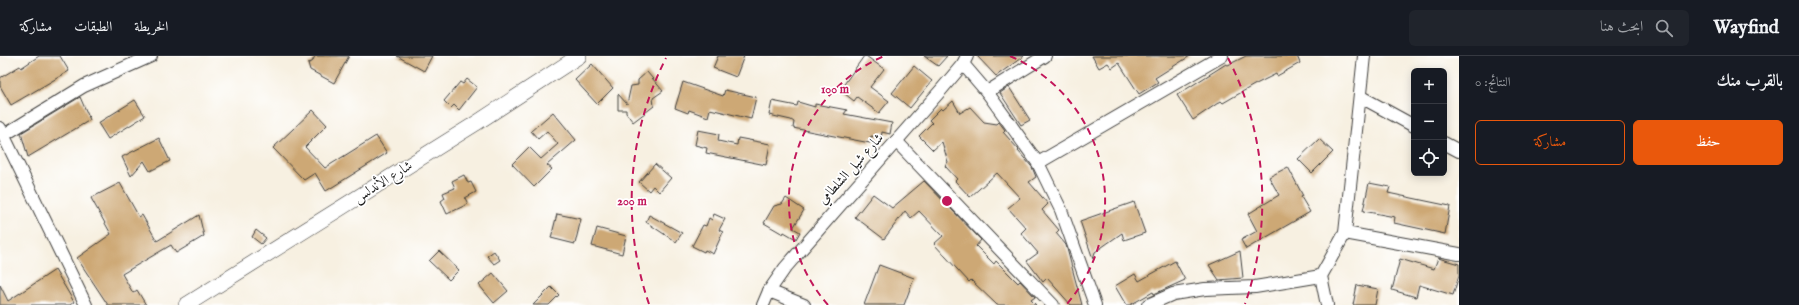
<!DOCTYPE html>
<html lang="ar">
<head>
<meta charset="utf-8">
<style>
	body { margin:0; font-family:"IM FELL English",Amiri,serif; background:#20242c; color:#f1f3f6; direction:rtl }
	.controls { position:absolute; right:12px; top:12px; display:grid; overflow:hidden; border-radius:6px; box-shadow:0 2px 10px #0003 }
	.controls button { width:36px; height:36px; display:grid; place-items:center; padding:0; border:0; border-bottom:1px solid #363941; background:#171b24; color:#f1f3f6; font:20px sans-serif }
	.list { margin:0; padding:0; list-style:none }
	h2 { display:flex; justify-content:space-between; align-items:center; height:52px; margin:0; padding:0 16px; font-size:17px }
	h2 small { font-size:13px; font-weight:400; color:#9ea1a6 }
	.actions { display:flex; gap:8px; padding:12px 16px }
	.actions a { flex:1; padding:9px 0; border:1px solid #ea580c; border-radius:6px; text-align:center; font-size:14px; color:#ea580c }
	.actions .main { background:#ea580c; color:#fff }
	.icon { flex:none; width:22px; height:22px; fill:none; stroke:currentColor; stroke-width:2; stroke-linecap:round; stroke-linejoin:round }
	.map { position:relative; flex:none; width:1459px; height:249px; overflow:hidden; direction:ltr }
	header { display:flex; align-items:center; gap:24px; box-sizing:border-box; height:56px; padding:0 20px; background:#171b24; border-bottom:1px solid #363941 }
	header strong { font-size:19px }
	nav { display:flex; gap:22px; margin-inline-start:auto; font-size:14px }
	.search { width:280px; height:36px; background:#20242c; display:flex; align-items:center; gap:10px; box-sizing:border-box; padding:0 14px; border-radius:6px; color:#9ea1a6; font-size:15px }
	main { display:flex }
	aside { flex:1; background:#171b24 }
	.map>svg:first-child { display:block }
	.building { fill:#cda875 }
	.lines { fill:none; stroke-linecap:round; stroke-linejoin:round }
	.minor-casing { stroke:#3d3c3a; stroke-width:14 }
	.major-casing { stroke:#3d3c3a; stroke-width:16 }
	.minor { stroke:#fff; stroke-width:12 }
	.major { stroke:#fff; stroke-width:15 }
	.ring { fill:none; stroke:#c2185b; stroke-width:2; stroke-dasharray:7 5 }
	.labels { text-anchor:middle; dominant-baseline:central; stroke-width:3.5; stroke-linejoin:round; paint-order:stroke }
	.street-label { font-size:14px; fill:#1c1c1c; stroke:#fff }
	.centre { fill:#c2185b; stroke:#fff; stroke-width:2 }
	.ring-label { font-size:12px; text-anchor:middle; font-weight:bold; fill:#c2185b; stroke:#fff; stroke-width:3.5; stroke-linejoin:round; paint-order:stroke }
</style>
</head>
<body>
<header>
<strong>Wayfind</strong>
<div class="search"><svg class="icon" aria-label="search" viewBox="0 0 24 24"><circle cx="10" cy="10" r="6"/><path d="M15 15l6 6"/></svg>ابحث هنا</div>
<nav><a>الخريطة</a><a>الطبقات</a><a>مشاركة</a></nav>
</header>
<main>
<aside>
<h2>بالقرب منك<small>النتائج: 0</small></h2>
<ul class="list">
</ul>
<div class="actions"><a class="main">حفظ</a><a>مشاركة</a></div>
</aside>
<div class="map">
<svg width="1459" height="249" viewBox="0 0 1459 249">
	<rect width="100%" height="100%" fill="#fff"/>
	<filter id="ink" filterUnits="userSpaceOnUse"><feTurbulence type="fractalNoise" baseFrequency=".025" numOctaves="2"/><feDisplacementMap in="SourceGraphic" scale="8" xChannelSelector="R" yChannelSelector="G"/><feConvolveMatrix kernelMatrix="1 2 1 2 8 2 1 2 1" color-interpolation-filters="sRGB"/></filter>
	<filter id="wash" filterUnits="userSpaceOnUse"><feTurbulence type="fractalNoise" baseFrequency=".012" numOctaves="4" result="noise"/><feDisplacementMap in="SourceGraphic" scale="16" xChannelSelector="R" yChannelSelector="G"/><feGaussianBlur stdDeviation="0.9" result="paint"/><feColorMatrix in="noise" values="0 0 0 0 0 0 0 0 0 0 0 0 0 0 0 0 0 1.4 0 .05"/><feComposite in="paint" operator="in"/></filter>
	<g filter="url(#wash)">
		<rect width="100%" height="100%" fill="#f7f0e1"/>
		<g id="blocks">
			<g class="building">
				<polygon points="39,0 60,0 69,15 11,49 0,30 0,22 20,10 21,12"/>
				<polygon points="315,0 349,0 334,27 310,14 308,7 312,6"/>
				<polygon points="397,0 432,0 424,15"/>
				<polygon points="718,0 744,0 736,21 713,12"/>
				<polygon points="864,0 866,0 884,13 870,31 889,45 879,57 857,41 854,45 840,34"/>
				<polygon points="924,0 947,0 938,10"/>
				<polygon points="977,0 1024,0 996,20"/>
				<polygon points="1092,0 1190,0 1155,22 1158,26 1139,38 1119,7 1112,12 1108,7 1099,12"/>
				<polygon points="1246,0 1297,0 1300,7 1277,20 1276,18 1254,29 1223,47 1221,45 1193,64 1177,39 1226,8 1228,9"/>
				<polygon points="592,8 613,32 597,48 575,24"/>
				<polygon points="914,10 932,25 910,52 892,37"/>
				<polygon points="647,16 663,35 653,42 654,50 633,66 626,57 626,54 618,54 618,38 627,48 631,30 638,29 638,24"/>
				<polygon points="467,23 477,31 459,54 454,49 451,52 444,45 460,26 463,28"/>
				<polygon points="683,26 723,40 725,34 756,41 751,63 710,53 708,61 689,54 688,57 675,52"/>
				<polygon points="1009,31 1030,64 1021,69 1000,37"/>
				<polygon points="80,41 90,64 28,101 21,77"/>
				<polygon points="135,44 145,60 108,83 98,67"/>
				<polygon points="772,45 797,50 798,46 815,51 815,48 847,54 844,58 892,67 890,78 882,76 881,82 871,80 870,87 793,72 794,66 791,64 769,59"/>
				<polygon points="953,45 960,57 970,51 984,66 997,68 999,66 1005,74 1003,76 1019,94 1018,95 1032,111 1036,121 1029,126 1048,148 1042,154 1059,174 1056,177 1066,189 1082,249 1071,249 1047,222 1043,226 1027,205 1038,197 1021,177 1026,172 1008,152 1020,142 997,117 970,141 955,125 957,123 945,110 948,106 942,86 933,94 919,80 932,67 929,64 941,52 943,54"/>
				<polygon points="313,54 327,69 305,91 325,112 376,80 387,97 326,135 315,117 304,124 273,92"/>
				<polygon points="553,56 576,84 547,109 552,113 534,131 512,108 529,91 541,103 558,88 547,75 538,83 531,75"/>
				<polygon points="698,74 719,78 718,85 737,89 738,82 770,88 766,109 706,97 707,92 695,89"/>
				<polygon points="159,82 170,105 150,115 144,105 131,120 122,101"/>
				<polygon points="1319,83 1333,96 1312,117 1298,103"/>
				<polygon points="655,108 671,122 659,136 653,130 649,135 639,126"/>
				<polygon points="1288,111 1303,140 1301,141 1310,156 1246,193 1241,184 1257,175 1248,158 1279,139 1269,121"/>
				<polygon points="464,119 468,127 471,126 476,136 465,142 468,148 447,158 441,145 445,142 443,137 455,132 452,125"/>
				<polygon points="924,125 981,184 976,190 994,208 996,205 1018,227 1020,225 1035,241 1031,244 1036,249 997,249 971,224 969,226 934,188 943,180 919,155 911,162 905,155 884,183 855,161 873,138 892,152"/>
				<polygon points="120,127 139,161 142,159 157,185 199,159 204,180 176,197 171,189 122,218 133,237 137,234 146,249 108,249 77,202 111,178 91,142"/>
				<polygon points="1369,127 1390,131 1388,137 1450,150 1445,178 1394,167 1395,161 1363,155"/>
				<polygon points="786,142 804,154 793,172 800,176 796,183 784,176 783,178 764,167 774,150 782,148"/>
				<polygon points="1134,146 1145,177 1124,184 1122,177 1095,196 1093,203 1080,165"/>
				<polygon points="557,158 581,163 575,188 551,182"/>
				<polygon points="714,158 725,163 719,174 723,176 713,198 705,194 704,196 692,190 703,169 706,170 709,162 712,164"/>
				<polygon points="649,159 682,177 676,186 646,166"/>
				<polygon points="597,172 626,180 622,198 592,190"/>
				<polygon points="256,174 266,182 261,188 252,181"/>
				<polygon points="439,195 459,214 449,224 429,205"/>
				<polygon points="494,195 500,204 494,208 487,200"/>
				<polygon points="1240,195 1243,222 1219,224 1209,209"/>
				<polygon points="1438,202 1459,208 1459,220 1453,239 1419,229 1416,241 1392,234 1400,203 1434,213"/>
				<polygon points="1175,205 1185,224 1154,238 1153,236 1130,249 1126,249 1115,230 1135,218 1139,225"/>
				<polygon points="879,209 914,222 904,249 864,249"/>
				<polygon points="55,214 74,246 70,249 0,249 0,229 8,245"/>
				<polygon points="493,217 508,235 494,247 479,229"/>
				<polygon points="1357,229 1378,233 1375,249 1353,249"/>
				<polygon points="551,231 559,239 549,249 533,249"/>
			</g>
		</g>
	</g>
	<g filter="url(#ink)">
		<use href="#blocks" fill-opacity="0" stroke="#3d3c3a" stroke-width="1"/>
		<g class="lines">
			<defs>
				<g id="minor">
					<polyline points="963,8 987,36 1038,107 1061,154 1095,249"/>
					<polyline points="987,36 1045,0"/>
					<polyline points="1361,41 1414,70"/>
					<polyline points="0,72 86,249"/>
					<polyline points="4,79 84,30 151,0"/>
					<polyline points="896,85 1053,249"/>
					<polyline points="1444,87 1459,95"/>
					<polyline points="1038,107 1222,0"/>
					<polyline points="1345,177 1459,198"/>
					<polyline points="769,235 804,249"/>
					<polyline points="763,249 769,235 785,212 941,34 963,8 967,0"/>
					<polyline points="1148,249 1173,238 1205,233 1255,231 1321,220"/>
					<polyline points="1327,249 1321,220 1345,177 1364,0"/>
				</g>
				<polyline id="major" points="186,249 478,66 579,0"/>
			</defs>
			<use href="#minor" class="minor-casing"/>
			<use href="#major" class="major-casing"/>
			<use href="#minor" class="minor"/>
			<use href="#major" class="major"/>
		</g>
	</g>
	<g class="ring">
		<path d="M828 249A158 158 0 0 1 884 0M1010 0A158 158 0 0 1 1066 249"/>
		<path d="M649 248A315 315 0 0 1 666 2M1228 2A315 315 0 0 1 1245 248"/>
	</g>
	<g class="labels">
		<g class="street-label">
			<text transform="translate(851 113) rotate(-48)">شارع شيل الشلطامي</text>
			<text transform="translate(383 126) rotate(-32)">شارع الأندلس</text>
		</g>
	</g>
	<circle cx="947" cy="145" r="6" class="centre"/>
	<g class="ring-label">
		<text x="835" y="37">100 m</text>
		<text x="632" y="149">200 m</text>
	</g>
</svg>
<div class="controls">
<button>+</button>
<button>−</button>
<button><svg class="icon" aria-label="locate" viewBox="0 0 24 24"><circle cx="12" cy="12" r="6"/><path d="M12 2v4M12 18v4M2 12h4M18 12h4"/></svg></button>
</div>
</div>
</main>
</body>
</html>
